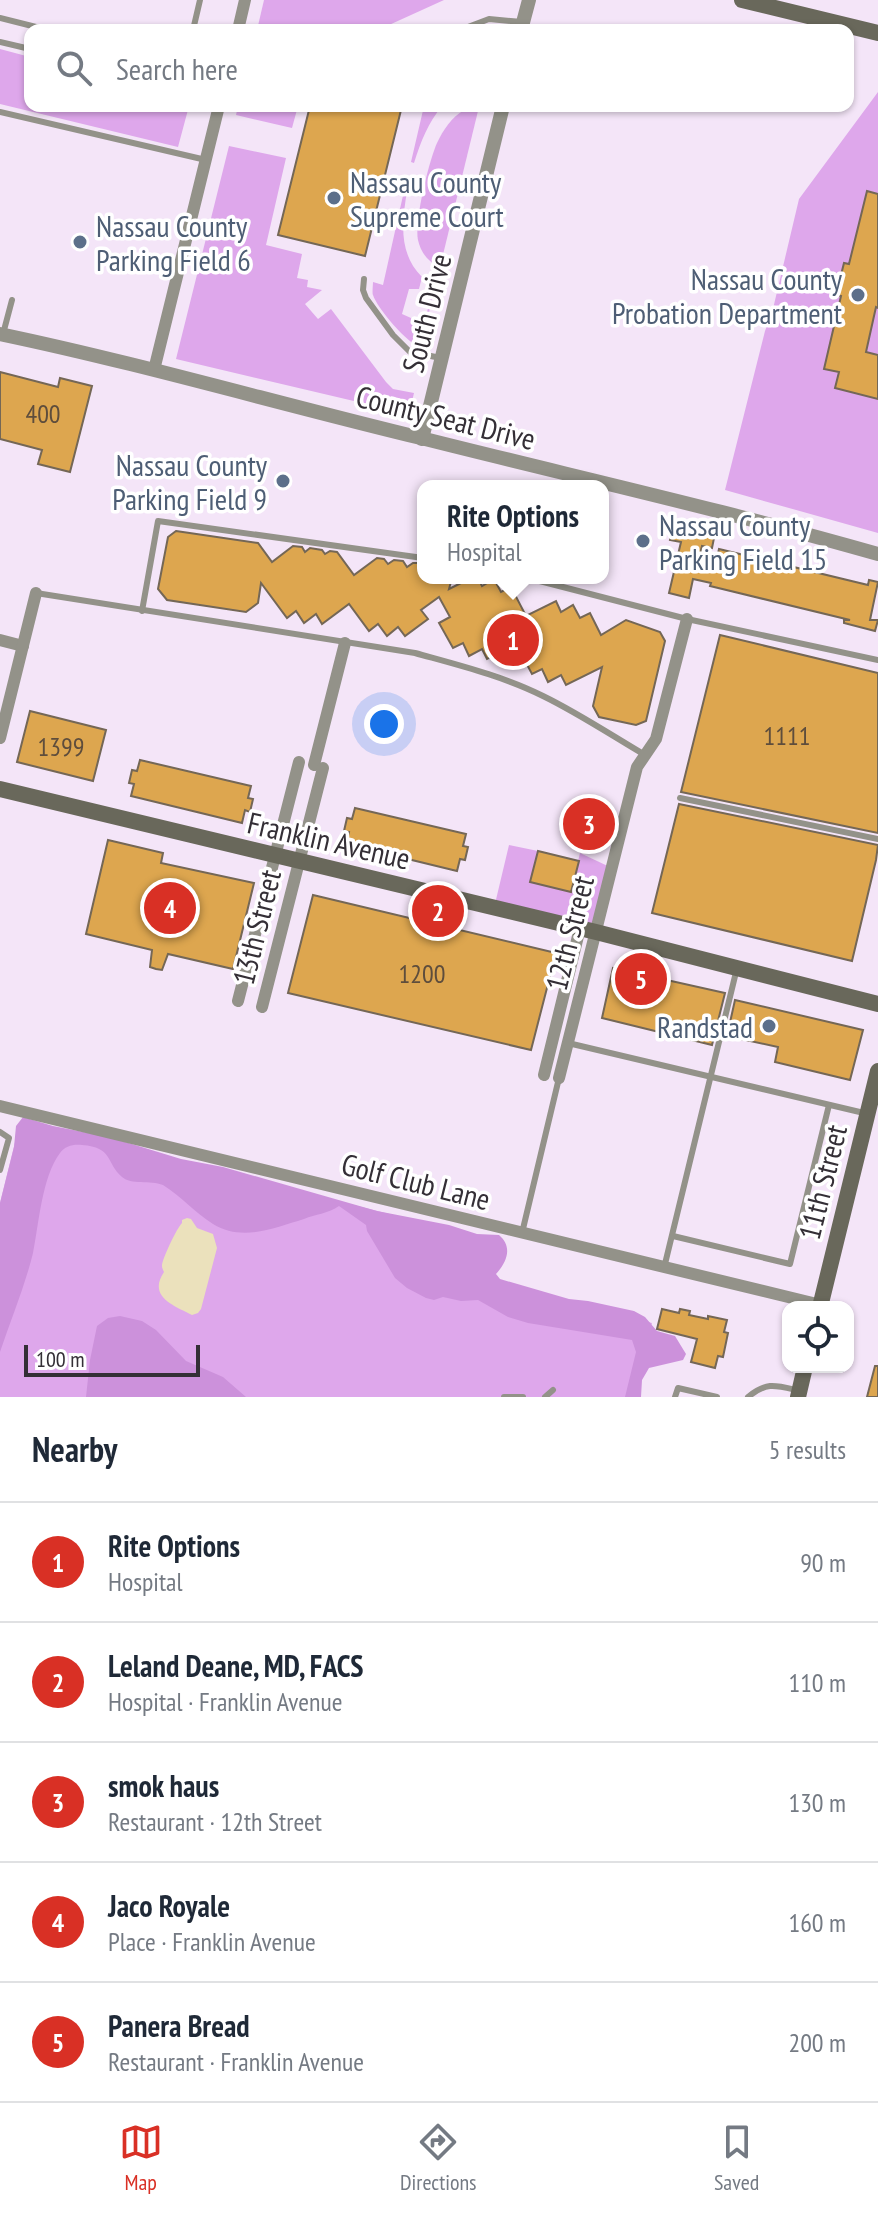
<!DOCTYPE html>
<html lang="en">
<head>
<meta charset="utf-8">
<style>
	body { margin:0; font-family:"PT Sans Narrow",sans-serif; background:#f2f2f3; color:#1f2937 }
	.controls { position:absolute; right:24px; bottom:24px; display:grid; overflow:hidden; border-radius:16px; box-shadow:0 2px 6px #0004 }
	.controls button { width:72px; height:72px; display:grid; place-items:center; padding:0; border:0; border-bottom:2px solid #e0e1e3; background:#fff; color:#1f2937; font:40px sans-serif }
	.scale { position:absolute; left:24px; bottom:20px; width:176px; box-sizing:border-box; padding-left:8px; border:4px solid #342f36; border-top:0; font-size:22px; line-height:28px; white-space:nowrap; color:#342f36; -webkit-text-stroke:6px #fff; paint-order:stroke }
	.you { position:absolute; left:384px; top:724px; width:28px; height:28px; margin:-20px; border:6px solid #fff; border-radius:50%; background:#1a73e8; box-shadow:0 0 0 12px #1a73e833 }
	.badge { display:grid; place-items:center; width:52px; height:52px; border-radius:50%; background:#d93025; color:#fff; font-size:26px; font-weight:700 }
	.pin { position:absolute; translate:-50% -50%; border:4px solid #fff; box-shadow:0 2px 8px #0006 }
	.popup { position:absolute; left:417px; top:480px; width:192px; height:104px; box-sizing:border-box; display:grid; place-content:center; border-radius:16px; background:#fff; filter:drop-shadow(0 2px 6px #0005); font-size:26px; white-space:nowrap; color:#747a83 }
	.popup b { font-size:30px; color:#1f2937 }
	.popup::after { content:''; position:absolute; left:50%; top:100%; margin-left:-16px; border:16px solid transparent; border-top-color:#fff }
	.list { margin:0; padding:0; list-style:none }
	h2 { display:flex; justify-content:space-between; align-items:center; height:104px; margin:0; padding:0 32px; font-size:34px }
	h2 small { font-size:26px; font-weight:400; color:#747a83 }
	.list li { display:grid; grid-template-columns:52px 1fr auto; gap:24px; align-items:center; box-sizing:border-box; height:120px; padding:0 32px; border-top:2px solid #e0e1e3 }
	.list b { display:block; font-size:30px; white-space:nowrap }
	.list p { margin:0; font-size:26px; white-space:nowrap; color:#747a83 }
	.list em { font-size:26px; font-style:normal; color:#747a83 }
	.icon { flex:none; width:44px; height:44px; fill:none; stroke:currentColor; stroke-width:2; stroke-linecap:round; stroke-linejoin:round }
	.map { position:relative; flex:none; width:878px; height:1397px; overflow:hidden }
	.search { position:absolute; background:#fff; box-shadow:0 2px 6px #0004; left:24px; right:24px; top:24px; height:88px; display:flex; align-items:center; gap:20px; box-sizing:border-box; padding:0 28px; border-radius:16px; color:#747a83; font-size:30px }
	.sheet { height:704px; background:#fff }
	nav { display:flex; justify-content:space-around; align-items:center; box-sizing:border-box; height:112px; border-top:2px solid #e0e1e3; background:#fff; font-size:22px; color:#747a83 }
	nav a { display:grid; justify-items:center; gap:4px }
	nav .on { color:#d93025 }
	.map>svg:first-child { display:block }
	.green { fill:#dea7eb }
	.forest { fill:#cc91db }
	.sand { fill:#ebe1bc }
	.building { fill:#dda64f; stroke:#746756; stroke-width:2 }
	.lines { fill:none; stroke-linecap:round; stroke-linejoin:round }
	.service { stroke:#939289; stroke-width:6 }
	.minor { stroke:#939289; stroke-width:12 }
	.tertiary { stroke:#939289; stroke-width:14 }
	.secondary { stroke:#69685b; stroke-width:16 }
	.service-dot { fill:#5c6f8a; stroke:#fff; stroke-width:3 }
	.labels { text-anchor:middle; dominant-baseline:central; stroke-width:7; stroke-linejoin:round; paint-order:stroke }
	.number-label { font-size:26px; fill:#5e4d3c }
	.service-label { font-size:30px; fill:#4e5e75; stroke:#fff; text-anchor:start }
	.street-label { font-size:30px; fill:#342f36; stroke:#fff }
</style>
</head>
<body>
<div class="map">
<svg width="878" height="1397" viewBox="0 0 878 1397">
	<rect width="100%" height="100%" fill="#f4e5f8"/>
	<g class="green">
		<polygon points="264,0 444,0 378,30 257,30"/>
		<polygon points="0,49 30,57 30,106 189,106 178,147 0,104"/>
		<polygon points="878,92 878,533 725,490 765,331 772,313 799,199"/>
		<polygon points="238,106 298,106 292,128 236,115"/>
		<path d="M424 106H442C428 123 421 141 414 163L411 162Z"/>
		<path d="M464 110 478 111 440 267C428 262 421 253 418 240 414 221 429 161 437 143 443 130 452 117 464 110Z"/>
		<polygon points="229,146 286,158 266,245 302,254 297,278 308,280 307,287 322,290 305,304 318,319 331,309 386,382 393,389 414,393 409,414 176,359"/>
		<path d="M404 191H407C402 222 398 253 422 277L419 289H409L402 314 411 318 412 324 422 328 435 286 421 348C408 344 377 308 373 295 372 293 373 285 373 282L383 285Z"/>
		<polygon points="509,845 538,851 531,882 571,890 580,853 612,868 596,932 494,908"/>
		<polygon points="20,1122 498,1241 487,1279 652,1323 633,1397 0,1397 0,1203"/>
	</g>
	<g class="forest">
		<path d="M23 1117 53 1126 109 1137 181 1159 223 1167 377 1211 449 1225 477 1234 499 1235C513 1247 507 1262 496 1274L500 1279 569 1299 588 1301 634 1311 645 1317 657 1331 675 1336 686 1354 683 1360 649 1368 642 1380 641 1397H625L636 1352 632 1340 528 1323 508 1317 478 1300 461 1301 443 1297 434 1300 426 1298 407 1288 395 1278 367 1231 366 1225 339 1206C327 1214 316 1214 304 1219 274 1228 242 1242 213 1224 195 1213 181 1196 163 1185 150 1180 131 1185 122 1177 106 1163 113 1147 82 1145 73 1144 65 1146 60 1153 42 1177 39 1223 33 1253 25 1286 11 1319 0 1352V1203L14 1147 16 1126Z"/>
		<polygon points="120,1316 142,1321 156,1330 186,1361 223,1377 246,1397 86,1397 90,1360 97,1326 108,1318"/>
	</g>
	<path class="sand" d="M187 1218 191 1219 197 1228 213 1234 217 1248 201 1309 198 1313 192 1315C172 1305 148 1296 164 1272 163 1270 162 1268 162 1266 162 1259 177 1228 182 1223V1220Z"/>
	<g class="building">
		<polygon points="310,106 402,106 365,256 278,235"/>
		<polygon points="867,191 878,194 878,308 876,307 866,352 878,355 878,399 835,388 839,372 824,369 841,296 836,295 844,263 849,264"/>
		<polygon points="0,372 58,387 60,378 92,386 70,472 38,464 42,450 0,439"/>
		<polygon points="673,528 714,538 712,548 702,546 697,566 714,570 719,549 868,585 869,580 878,582 870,620 878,620 875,631 844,623 844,620 850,620 710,586 711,583 693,579 689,598 669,593 681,542 670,540"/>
		<polygon points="176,531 258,543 272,562 293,546 302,547 305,552 310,548 322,550 325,554 330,551 337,552 354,575 377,558 384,559 388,564 394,560 403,561 407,567 413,563 418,563 423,570 423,578 452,578 449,589 471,578 478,578 482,586 494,579 501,592 511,587 526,616 556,601 561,612 573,605 580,618 590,613 601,635 626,620 660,632 665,641 646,721 636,725 599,717 593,706 602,667 566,685 561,675 548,682 542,669 532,674 516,644 487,659 482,649 469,656 463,643 453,648 439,623 450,617 439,597 421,610 428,619 405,636 398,627 387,636 378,624 369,631 349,604 322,624 316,614 304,623 296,611 287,618 261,583 258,603 246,612 167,600 158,589 168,537"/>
		<polygon points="720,635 878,673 878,833 681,792"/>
		<polygon points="30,711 106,730 93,781 17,762"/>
		<polygon points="140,760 251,786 248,798 253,799 250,812 245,810 242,823 131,796 134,784 129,783 132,770 137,771"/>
		<polygon points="588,799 602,802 590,849 577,846"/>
		<polygon points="679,804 878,845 876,860 852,961 652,913"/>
		<polygon points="355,808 466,834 463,846 468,847 465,860 460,859 457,871 346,844 349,832 344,831 347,818 352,819"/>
		<polygon points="108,840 163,853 161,863 254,883 233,969 168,954 162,970 156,969 150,967 152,950 86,934"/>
		<polygon points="538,851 579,861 571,892 530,882"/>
		<polygon points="313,895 556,953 531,1050 288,993"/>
		<polygon points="613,968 725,993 712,1045 602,1018"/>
		<polygon points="735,1000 863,1030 850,1080 775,1062 778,1047 727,1036"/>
		<polygon points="662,1309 679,1313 680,1309 690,1311 689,1315 708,1319 708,1316 727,1320 724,1332 728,1333 723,1357 718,1356 715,1368 691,1362 697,1339 657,1329"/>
		<polygon points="875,1366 878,1366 878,1397 867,1397"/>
	</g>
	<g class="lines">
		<g class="service">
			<polyline points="0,18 48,30"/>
			<polyline points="193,30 200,0"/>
			<polyline points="460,30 489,19 522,22"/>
			<polyline points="0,42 30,49"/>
			<polyline points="0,112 206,160"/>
			<polyline points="364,279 363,290 366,298 393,335 410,352 441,358"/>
			<polyline points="3,334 12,300"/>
			<polyline points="528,578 687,619 878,660"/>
			<path d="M36 593 415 653C458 665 503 676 543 696 578 713 611 735 645 755"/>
			<polyline points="142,611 158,521 423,558"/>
			<polyline points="680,798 878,839"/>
			<polyline points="568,1043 864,1113"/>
			<polyline points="0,1132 9,1138 0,1170"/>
			<polyline points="522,1233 559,1078"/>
			<polyline points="673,1236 790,1264 829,1105"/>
			<polyline points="664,1268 737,968"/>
			<polyline points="504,1397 523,1397"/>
			<polyline points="545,1397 553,1390"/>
			<polyline points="675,1397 678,1388 717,1397"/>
			<path d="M748 1397C766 1382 775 1385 796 1390"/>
		</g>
		<g class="minor">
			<polyline points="238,30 245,0"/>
			<polyline points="154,370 219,106"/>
			<polyline points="0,640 23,646"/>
			<polyline points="0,738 36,593"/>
			<polyline points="314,765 345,643"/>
			<polyline points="238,1001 299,762"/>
			<polyline points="262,1007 323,768"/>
			<polyline points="544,1075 580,928"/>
			<polyline points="559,1078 637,767 656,739 687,619"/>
			<polyline points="0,1106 821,1305"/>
		</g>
		<g class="tertiary">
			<polyline points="521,30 529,0"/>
			<path d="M0 334C143 364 283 405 425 439 576 477 728 511 878 554"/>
			<polyline points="422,439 503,106"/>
		</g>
		<g class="secondary">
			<polyline points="742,0 878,33"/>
			<polyline points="0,789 596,932 878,1004"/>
			<polyline points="820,1307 878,1071"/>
			<polyline points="798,1397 805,1367"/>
		</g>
	</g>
	<g class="service-dot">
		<circle cx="334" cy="198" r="8"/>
		<circle cx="80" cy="242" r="8"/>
		<circle cx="858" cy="295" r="8"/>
		<circle cx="283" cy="481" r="8"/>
		<circle cx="643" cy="541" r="8"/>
		<circle cx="769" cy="1026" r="8"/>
	</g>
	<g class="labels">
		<g class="number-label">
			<text x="43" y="413">400</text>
			<text x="787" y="735">1111</text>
			<text x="61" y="746">1399</text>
			<text x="422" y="973">1200</text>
		</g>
		<g class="service-label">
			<text x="350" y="181">Nassau County<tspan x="350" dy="34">Supreme Court</tspan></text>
			<text x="96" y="225">Nassau County<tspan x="96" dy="34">Parking Field 6</tspan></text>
			<text x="842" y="278" text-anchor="end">Nassau County<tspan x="842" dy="34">Probation Department</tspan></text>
			<text x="267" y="464" text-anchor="end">Nassau County<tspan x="267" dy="34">Parking Field 9</tspan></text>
			<text x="659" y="524">Nassau County<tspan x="659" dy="34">Parking Field 15</tspan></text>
			<text x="753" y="1026" text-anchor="end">Randstad</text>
		</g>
		<g class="street-label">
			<text transform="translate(426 313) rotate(-76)">South Drive</text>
			<text transform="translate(446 417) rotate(14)">County Seat Drive</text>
			<text transform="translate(329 840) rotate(13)">Franklin Avenue</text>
			<text transform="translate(256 927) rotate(-76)">13th Street</text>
			<text transform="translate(569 933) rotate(-76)">12th Street</text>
			<text transform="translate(416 1181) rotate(14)">Golf Club Lane</text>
			<text transform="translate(822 1182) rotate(-76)">11th Street</text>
		</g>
	</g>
</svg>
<div class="controls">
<button><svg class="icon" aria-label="locate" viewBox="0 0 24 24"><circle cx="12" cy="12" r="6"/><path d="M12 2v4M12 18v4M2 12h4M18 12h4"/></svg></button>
</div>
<div class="scale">100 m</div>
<div class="you"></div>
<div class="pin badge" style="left:513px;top:640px">1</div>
<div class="popup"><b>Rite Options</b>Hospital</div>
<div class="pin badge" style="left:438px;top:911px">2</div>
<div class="pin badge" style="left:589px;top:824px">3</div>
<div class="pin badge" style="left:170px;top:908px">4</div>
<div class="pin badge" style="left:641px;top:979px">5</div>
<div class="search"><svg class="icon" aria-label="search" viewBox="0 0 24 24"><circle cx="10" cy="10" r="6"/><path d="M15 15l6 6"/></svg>Search here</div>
</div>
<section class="sheet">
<h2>Nearby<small>5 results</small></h2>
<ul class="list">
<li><span class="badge">1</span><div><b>Rite Options</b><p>Hospital</p></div><em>90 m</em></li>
<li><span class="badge">2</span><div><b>Leland Deane, MD, FACS</b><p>Hospital · Franklin Avenue</p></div><em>110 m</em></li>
<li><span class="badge">3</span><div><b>smok haus</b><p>Restaurant · 12th Street</p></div><em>130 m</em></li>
<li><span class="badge">4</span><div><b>Jaco Royale</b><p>Place · Franklin Avenue</p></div><em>160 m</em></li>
<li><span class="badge">5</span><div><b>Panera Bread</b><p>Restaurant · Franklin Avenue</p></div><em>200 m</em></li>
</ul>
</section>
<nav>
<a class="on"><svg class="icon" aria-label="map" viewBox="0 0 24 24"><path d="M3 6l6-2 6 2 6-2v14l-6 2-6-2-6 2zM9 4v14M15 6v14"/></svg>Map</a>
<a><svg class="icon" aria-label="directions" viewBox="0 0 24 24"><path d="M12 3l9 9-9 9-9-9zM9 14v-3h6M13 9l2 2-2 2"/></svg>Directions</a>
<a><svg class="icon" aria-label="saved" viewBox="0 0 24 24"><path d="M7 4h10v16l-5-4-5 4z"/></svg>Saved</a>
</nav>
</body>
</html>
